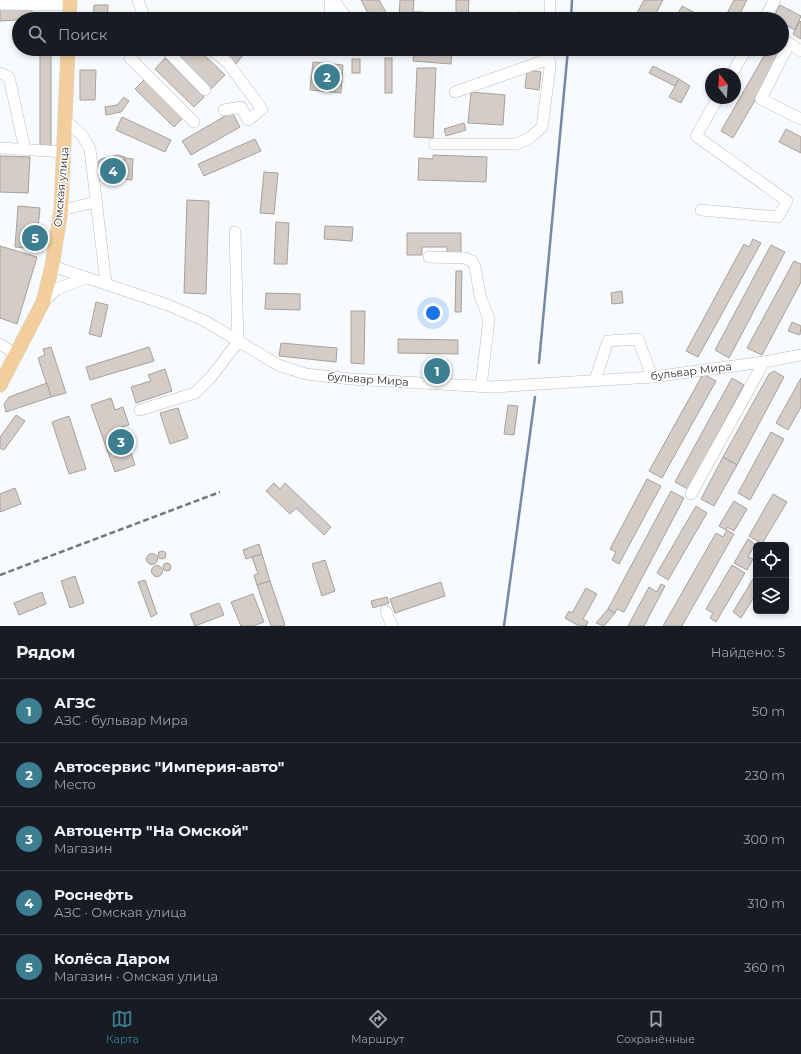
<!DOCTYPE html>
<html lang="ru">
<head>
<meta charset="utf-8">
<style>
	body { margin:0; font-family:Montserrat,sans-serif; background:#242831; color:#f1f3f6 }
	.controls { position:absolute; right:12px; bottom:12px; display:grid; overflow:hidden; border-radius:6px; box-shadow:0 2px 6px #0003 }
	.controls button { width:36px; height:36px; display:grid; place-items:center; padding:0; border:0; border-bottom:1px solid #363941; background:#171b24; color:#f1f3f6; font:20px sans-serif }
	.compass { position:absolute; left:705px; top:68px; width:36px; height:36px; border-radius:50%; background:#171b24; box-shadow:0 2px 6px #0003; rotate:343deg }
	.you { position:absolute; left:433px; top:313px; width:14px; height:14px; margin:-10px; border:3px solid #fff; border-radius:50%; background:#1a73e8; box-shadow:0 0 0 6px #1a73e833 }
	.badge { display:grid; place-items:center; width:26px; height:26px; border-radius:50%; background:#3d7f91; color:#fff; font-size:13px; font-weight:700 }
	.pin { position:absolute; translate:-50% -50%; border:2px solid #fff; box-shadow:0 1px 4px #0006 }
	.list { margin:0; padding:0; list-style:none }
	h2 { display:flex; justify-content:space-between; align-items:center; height:52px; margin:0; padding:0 16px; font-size:17px }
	h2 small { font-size:13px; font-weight:400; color:#9ea1a6 }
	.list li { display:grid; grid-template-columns:26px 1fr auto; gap:12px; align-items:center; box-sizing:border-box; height:64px; padding:0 16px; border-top:1px solid #363941 }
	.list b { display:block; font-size:15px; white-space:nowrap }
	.list p { margin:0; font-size:13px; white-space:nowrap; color:#9ea1a6 }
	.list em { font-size:13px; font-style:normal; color:#9ea1a6 }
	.icon { flex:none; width:22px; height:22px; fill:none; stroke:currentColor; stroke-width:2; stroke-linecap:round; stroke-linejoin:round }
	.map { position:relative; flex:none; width:801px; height:626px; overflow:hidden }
	.search { position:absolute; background:#171b24; box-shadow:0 2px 6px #0003; left:12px; right:12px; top:12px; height:44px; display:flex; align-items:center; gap:10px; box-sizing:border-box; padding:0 14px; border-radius:22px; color:#9ea1a6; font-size:15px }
	.sheet { height:372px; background:#171b24 }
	nav { display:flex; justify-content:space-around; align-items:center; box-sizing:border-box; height:56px; border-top:1px solid #363941; background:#171b24; font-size:11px; color:#9ea1a6 }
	nav a { display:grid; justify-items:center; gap:2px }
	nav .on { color:#3d7f91 }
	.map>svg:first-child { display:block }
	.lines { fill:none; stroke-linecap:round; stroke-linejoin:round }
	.stream { stroke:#7489a4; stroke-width:2.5 }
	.building { fill:#d4ccc6; stroke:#a7a09a }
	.minor-casing { stroke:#b7bec5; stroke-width:12 }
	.major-casing { stroke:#d5d5d6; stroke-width:15 }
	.minor { stroke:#fff; stroke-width:11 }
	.major { stroke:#f1ce9c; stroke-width:14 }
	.rail { stroke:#74777a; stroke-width:2.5; stroke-dasharray:6 3; stroke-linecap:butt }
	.labels { text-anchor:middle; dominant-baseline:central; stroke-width:3; stroke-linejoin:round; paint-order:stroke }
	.street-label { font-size:11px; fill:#2c2e31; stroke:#fff }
</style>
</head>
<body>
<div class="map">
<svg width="801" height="626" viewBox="0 0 801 626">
	<rect width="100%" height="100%" fill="#f8fbfe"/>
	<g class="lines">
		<g class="stream">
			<polyline points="571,19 572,0"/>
			<polyline points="539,363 568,49"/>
			<polyline points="504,626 535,397"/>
		</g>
	</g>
	<g class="building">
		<polygon points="361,0 379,0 387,14 377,19 371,19"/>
		<polygon points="400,0 414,0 413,12 423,12 423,19 399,19"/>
		<polygon points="456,0 469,0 468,19 456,19"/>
		<polygon points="644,0 663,0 653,19 635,17"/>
		<polygon points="734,0 747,0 737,19 724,19"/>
		<polygon points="94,5 108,5 107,19 93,19"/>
		<polygon points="780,5 801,16 795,30 782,23 782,19 773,18"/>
		<polygon points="0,6 32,6 32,19 0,21"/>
		<polygon points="682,6 707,19 675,19"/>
		<polygon points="518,12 532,14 532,19 517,19"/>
		<polygon points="800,21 801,22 801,39 793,34"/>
		<rect x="40" y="49" width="11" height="99"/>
		<polygon points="170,49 198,49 225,75 210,90"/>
		<polygon points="218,49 239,49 244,54 235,65"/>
		<polygon points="414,49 452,49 451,64 413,61"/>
		<polygon points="768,49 773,49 782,54 733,138 721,131"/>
		<polygon points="165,58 204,97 194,107 155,69"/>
		<rect x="385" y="58" width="7" height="35"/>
		<rect x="352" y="59" width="8" height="14"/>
		<polygon points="313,62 343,65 341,93 310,90"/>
		<polygon points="653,66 679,79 675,86 649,73"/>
		<polygon points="417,68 436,68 433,138 414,137"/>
		<polygon points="80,70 96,70 95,100 80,100"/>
		<polygon points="527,70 541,72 539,90 525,88"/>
		<polygon points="145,79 184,117 174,127 135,89"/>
		<polygon points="679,79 690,86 681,103 669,97"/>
		<polygon points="471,92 505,95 503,125 468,123"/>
		<polygon points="124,97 129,101 121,112 106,115 105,107 117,105"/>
		<polygon points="232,112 240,127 191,155 182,141"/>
		<polygon points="122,117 171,140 165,152 116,130"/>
		<polygon points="464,123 466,130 446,136 444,129"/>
		<polygon points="786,129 801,137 801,153 779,142"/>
		<polygon points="255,139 261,151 204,176 198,164"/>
		<polygon points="118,155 125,157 123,180 110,181 96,172 94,165 101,159"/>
		<polygon points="433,155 487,157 486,182 418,180 419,158 433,159"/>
		<polygon points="0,156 30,157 28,193 0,192"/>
		<polygon points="125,158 133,159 132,180 123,179"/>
		<polygon points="264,172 278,173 274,214 260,213"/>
		<polygon points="187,200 209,201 206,294 184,293"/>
		<polygon points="18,206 40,208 36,249 15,247"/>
		<polygon points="276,222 289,223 287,264 274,264"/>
		<polygon points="325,226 353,227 352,241 324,239"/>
		<polygon points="407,233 461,233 461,255 447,255 447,247 422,247 422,255 407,255"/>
		<polygon points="753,239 761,243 698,357 686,351 744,244 749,247"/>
		<polygon points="771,245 785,252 729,358 715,350"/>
		<polygon points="0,246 37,257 17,324 0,318"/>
		<polygon points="794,261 801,264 801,282 762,355 747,348"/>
		<polygon points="456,271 462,271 461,312 455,312"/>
		<polygon points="622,291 623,303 612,304 611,293"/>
		<polygon points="266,293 300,294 300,310 265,309"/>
		<polygon points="96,302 108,305 101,337 89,334"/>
		<polygon points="351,311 365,311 364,364 351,363"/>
		<polygon points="792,322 801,326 800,335 788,331"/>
		<polygon points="398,339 458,340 458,354 398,353"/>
		<polygon points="281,343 337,348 336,362 279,356"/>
		<polygon points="51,347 66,393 51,397 38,358 45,355 43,349"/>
		<polygon points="149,347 154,361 90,380 86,367"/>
		<polygon points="165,369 172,391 136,403 131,387 151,381 148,375"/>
		<polygon points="774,371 784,377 737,465 723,457 769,374"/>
		<polygon points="703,374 716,381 662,478 649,471"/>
		<polygon points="732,378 744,385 688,489 675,482"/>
		<polygon points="801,378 801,407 788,430 776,423"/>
		<polygon points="47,383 51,397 6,412 4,404 9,397"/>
		<polygon points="111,398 115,410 123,407 129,425 122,427 135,465 115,472 91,405"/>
		<polygon points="508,405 518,406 514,435 504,434"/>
		<polygon points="178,408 188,438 170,444 160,413"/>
		<polygon points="16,415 25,421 4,450 0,448 0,437"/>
		<polygon points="69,416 86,469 69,474 52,422"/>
		<polygon points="771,432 784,439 750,500 738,493"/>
		<polygon points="723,457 737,465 714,506 701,499"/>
		<polygon points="647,479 661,486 619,564 612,560 616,552 610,549"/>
		<polygon points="274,483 280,489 285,483 331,527 324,535 296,508 290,514 266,491"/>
		<polygon points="15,488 21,504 0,512 0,494"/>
		<polygon points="671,491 684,498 624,612 617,609 615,613 608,609"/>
		<polygon points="773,494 787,502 762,544 749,536"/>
		<polygon points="734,501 747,509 734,531 727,527 726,530 719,526"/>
		<polygon points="696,506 707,513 668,580 657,573"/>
		<polygon points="727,530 734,534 682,626 663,626 716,533 723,537"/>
		<polygon points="748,539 755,544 748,557 753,559 747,570 734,563"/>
		<polygon points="259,544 262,554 246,559 243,550"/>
		<circle cx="162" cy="555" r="4"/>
		<circle cx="152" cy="559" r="5.5"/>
		<polygon points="262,554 270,581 257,585 254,575 258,574 252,557"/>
		<polygon points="325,560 335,591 322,596 312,564"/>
		<circle cx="167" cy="567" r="4"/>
		<polygon points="732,565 745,573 716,622 710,618 713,613 706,609"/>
		<circle cx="157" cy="571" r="5.5"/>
		<polygon points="756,574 756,594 741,618 733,612"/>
		<polygon points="75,576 84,603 70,608 61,581"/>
		<polygon points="145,580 157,614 151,617 138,582"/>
		<polygon points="270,581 285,625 282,626 271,626 257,585"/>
		<polygon points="441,582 445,596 395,613 390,599"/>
		<polygon points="661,584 665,586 644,626 628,626 649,587 657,592"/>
		<polygon points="586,588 597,594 583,619 588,622 586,626 579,626 565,618 569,611 572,613"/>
		<polygon points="42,592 46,604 19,615 14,603"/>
		<polygon points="253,594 264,622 253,626 241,626 231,602"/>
		<polygon points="387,597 389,603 373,608 371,601"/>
		<polygon points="219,603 224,615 195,626 190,614"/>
		<polygon points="608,609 615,613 604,626 596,623"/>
	</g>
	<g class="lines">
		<defs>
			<g id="minor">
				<polyline points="138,0 145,19"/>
				<polyline points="333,0 348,19"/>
				<polyline points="0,4 70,5"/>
				<polyline points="330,19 330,0"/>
				<polyline points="550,19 550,0"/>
				<polyline points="764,19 775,0"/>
				<polyline points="782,39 801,51"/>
				<polyline points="789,44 761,99 801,119"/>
				<polyline points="136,49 130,58 194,122"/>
				<polyline points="165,49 205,90"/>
				<polyline points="211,49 227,62 262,109 248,120 241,107 224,110"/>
				<polyline points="0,73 9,77 25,150"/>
				<polyline points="732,74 746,49"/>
				<polyline points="455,92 549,59 549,49"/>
				<polyline points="66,121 82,135 90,149 106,284"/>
				<polyline points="434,144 517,144 531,137 542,127 550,68 549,59"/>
				<polyline points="0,148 65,152"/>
				<polyline points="61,210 96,202"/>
				<polyline points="701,210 778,217 787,201 696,136 718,98"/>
				<polyline points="429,257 465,258 472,261 475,267 480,295 489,319 481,387"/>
				<polyline points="52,266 168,305 205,321 278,365 306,374 351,379 492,387 652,377 764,362 801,355"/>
				<polyline points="43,302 57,289 86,278"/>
				<polyline points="0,344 17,355"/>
				<polyline points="595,380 608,341 638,339 652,377"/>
				<polyline points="140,410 195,393 211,377 238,342 235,232"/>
				<polyline points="691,494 764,362"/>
				<polyline points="386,611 392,626"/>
			</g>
			<g id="major">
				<polyline points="69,19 70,0"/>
				<polyline points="0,385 43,302 52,266 61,210 68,49"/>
			</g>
		</defs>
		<use href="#minor" class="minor-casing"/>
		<use href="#major" class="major-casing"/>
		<use href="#minor" class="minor"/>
		<use href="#major" class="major"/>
		<polyline class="rail" points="0,575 220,492"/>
	</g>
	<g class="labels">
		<g class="street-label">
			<text transform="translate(61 187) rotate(-85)">Омская улица</text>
			<text transform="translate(691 371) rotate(-7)">бульвар Мира</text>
			<text transform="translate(368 379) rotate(4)">бульвар Мира</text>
		</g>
	</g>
</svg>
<div class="controls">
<button><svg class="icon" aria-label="locate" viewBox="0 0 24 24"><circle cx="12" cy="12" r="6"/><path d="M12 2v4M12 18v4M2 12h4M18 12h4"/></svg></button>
<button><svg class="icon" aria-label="layers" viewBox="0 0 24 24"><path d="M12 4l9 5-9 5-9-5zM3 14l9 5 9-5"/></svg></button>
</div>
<svg class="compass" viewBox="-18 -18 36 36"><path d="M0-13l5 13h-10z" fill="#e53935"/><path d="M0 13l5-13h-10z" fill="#9ea1a6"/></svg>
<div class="you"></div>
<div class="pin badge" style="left:437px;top:371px">1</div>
<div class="pin badge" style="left:327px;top:77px">2</div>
<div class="pin badge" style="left:121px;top:442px">3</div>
<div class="pin badge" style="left:113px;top:171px">4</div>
<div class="pin badge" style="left:35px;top:238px">5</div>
<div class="search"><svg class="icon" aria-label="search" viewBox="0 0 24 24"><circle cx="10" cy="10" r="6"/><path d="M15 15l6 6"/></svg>Поиск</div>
</div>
<section class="sheet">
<h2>Рядом<small>Найдено: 5</small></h2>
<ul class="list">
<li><span class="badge">1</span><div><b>АГЗС</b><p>АЗС · бульвар Мира</p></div><em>50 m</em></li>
<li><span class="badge">2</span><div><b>Автосервис &quot;Империя-авто&quot;</b><p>Место</p></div><em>230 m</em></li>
<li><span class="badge">3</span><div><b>Автоцентр &quot;На Омской&quot;</b><p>Магазин</p></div><em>300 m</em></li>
<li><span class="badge">4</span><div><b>Роснефть</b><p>АЗС · Омская улица</p></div><em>310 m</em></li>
<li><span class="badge">5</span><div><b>Колёса Даром</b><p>Магазин · Омская улица</p></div><em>360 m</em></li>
</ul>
</section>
<nav>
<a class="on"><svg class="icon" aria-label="map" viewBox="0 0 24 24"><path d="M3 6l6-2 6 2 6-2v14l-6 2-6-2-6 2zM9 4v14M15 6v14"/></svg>Карта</a>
<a><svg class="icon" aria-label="directions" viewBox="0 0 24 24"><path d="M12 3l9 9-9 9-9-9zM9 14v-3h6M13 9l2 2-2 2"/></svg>Маршрут</a>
<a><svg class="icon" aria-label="saved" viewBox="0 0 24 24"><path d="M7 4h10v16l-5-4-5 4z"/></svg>Сохранённые</a>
</nav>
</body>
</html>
